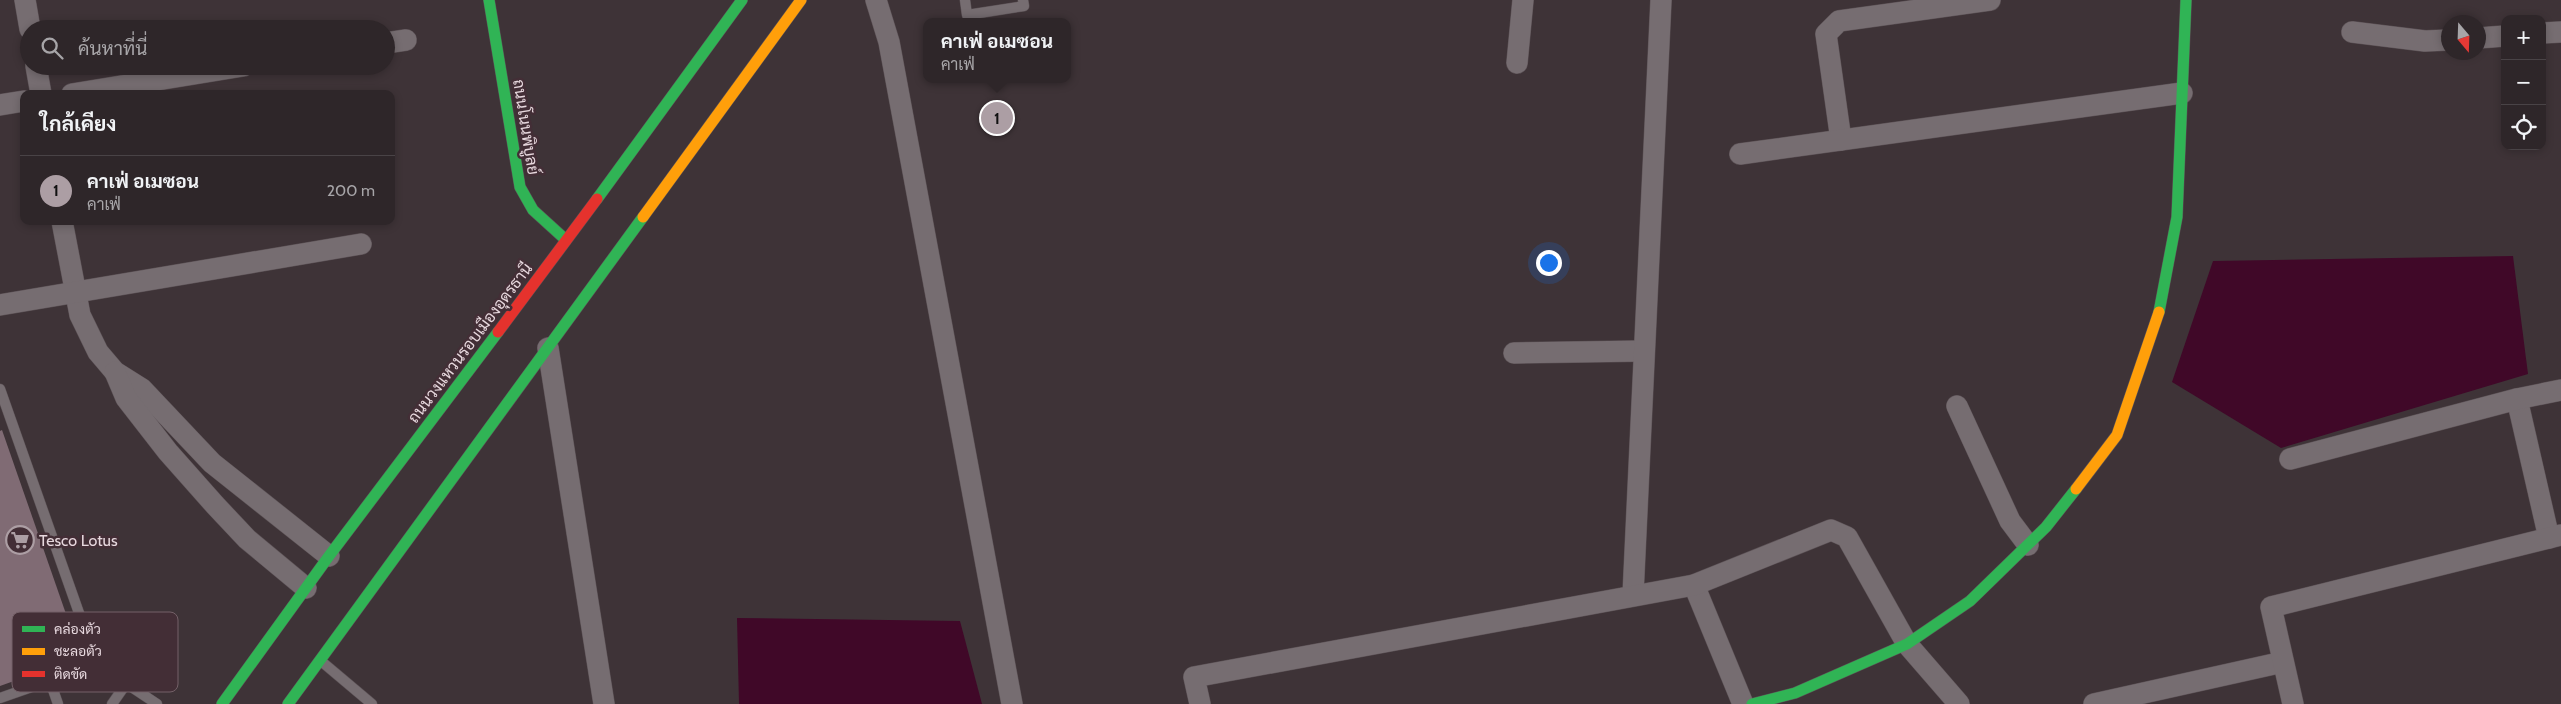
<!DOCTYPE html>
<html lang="th">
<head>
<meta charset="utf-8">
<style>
	body { margin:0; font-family:Cabin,Sarabun,sans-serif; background:#362e31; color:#f1f3f6 }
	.controls { position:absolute; right:15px; top:15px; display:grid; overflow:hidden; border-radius:10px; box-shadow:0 2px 8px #0003 }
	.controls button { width:45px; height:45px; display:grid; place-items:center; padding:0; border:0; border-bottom:1px solid #494346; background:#2e2629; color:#f1f3f6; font:25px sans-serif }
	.compass { position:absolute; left:2441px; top:15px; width:45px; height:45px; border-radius:50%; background:#2e2629; box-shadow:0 2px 8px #0003; rotate:161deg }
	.you { position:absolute; left:1548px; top:262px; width:18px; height:18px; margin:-12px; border:4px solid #fff; border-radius:50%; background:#1a73e8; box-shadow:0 0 0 8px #1a73e833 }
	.badge { display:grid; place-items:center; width:32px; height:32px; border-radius:50%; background:#ac9ea4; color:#111; font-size:16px; font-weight:700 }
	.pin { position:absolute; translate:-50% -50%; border:2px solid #fff; box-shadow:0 1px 5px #0006 }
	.popup { position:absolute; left:923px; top:18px; width:148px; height:65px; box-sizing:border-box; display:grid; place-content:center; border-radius:10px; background:#2e2629; filter:drop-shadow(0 1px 4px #0005); font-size:16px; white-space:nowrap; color:#a7a5a8 }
	.popup b { font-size:19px; color:#f1f3f6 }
	.popup::after { content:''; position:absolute; left:50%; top:100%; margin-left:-10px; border:10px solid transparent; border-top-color:#2e2629 }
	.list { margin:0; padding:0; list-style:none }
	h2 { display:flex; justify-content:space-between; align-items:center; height:65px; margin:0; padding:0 20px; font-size:21px }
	h2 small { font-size:16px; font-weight:400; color:#a7a5a8 }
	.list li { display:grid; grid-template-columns:32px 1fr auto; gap:15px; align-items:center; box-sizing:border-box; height:70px; padding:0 20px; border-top:1px solid #494346 }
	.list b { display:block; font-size:19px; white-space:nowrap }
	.list p { margin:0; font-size:16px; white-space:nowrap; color:#a7a5a8 }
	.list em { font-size:16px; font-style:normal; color:#a7a5a8 }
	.icon { flex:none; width:28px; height:28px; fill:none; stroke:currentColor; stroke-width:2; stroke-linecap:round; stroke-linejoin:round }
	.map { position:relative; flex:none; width:2561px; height:704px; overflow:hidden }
	.search { position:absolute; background:#2e2629; box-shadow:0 2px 8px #0003; left:20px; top:20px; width:375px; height:55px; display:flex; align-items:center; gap:12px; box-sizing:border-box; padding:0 18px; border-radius:28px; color:#a7a5a8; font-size:19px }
	.panel { position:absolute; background:#2e2629; box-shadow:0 2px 8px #0003; left:20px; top:90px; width:375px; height:135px; border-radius:10px }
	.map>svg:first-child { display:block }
	.water { fill:#400828 }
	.building { fill:#806b74 }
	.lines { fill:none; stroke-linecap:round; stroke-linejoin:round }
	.lane-casing { stroke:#5b5155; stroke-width:11 }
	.street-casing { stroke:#5b5155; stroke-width:22 }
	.fast-casing { stroke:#5b5155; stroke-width:12 }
	.slow-casing { stroke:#5b5155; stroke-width:12 }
	.jam-casing { stroke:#5b5155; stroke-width:12 }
	.lane { stroke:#766d71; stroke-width:10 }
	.street { stroke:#766d71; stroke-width:21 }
	.fast { stroke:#30b455; stroke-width:11 }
	.slow { stroke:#ff9f0a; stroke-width:11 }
	.jam { stroke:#e5322d; stroke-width:11 }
	.labels { text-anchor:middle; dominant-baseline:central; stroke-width:5; stroke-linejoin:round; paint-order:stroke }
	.street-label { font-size:16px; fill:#e7d8de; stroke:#432e36 }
	.poi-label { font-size:16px; fill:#e7d8de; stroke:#432e36; text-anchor:start }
	.key { fill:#432e36; stroke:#746168; stroke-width:1 }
	.key-label { font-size:14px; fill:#e7d8de }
</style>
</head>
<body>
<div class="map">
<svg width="2561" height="704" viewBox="0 0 2561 704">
	<rect width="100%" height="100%" fill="#3e3337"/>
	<g class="water">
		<polygon points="2513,256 2528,374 2281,448 2172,382 2213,261"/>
		<polygon points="737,618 960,621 982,704 739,704"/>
	</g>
	<polygon class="building" points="2,430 81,657 0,686 0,431"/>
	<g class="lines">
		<defs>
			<g id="lane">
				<polyline points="965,0 967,15 1024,6 1023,0"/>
				<polyline points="0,389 97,664"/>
				<polyline points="321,661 372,704"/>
				<polyline points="50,681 58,704"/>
				<polyline points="0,698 97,664 157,704"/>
				<polyline points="112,704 126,684"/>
			</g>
			<g id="street">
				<polyline points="25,0 30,29"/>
				<polyline points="876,0 889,42 1012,704"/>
				<polyline points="2352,32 2425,41 2448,40"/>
				<polyline points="2542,33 2561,32"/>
				<polyline points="2478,38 2505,36"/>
				<polyline points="386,43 406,40"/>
				<polyline points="1517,63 1523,0"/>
				<polyline points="36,66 41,94"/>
				<polyline points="72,94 243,66"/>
				<polyline points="0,105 24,101"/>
				<polyline points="1841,140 1826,34 1839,21 1990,0"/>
				<polyline points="1740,154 2182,93"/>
				<polyline points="62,221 80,315 98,352 115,372 142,389 212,463 329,556"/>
				<polyline points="0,305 361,244"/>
				<polyline points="548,348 604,704"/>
				<polyline points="1514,353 1643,351"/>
				<polyline points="115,372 126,398 168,452 215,505 247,539 306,588"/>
				<polyline points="2517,399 2549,538"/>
				<polyline points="1957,406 2010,521 2028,545"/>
				<polyline points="2290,459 2517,399 2561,390"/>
				<polyline points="1694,585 1743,704"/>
				<polyline points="1633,595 1661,0"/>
				<polyline points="1200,704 1194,677 1694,585 1831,530 1847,537 1907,644 1959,704"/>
				<polyline points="2094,704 2283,662"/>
				<polyline points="2293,704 2271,607 2561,535"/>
			</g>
			<g id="fast">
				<polyline points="489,0 520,187 533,210 566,240"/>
				<polyline points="597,199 742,0"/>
				<polyline points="2159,312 2177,217 2186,0"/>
				<polyline points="222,704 329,556 498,332"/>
				<polyline points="288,704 643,217"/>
				<polyline points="1752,704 1795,693 1907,644 1970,601 2046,527 2076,489"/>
			</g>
			<g id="slow">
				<polyline points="643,217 801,0"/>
				<polyline points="2076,489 2117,435 2159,312"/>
			</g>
			<polyline id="jam" points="498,332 597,199"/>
		</defs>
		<use href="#lane" class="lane-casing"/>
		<use href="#street" class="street-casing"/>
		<use href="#fast" class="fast-casing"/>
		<use href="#slow" class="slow-casing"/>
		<use href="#jam" class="jam-casing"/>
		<use href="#lane" class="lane"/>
		<use href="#street" class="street"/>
		<use href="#fast" class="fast"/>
		<use href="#slow" class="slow"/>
		<use href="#jam" class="jam"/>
	</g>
	<defs>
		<symbol id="supermarket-ring" viewBox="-11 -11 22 22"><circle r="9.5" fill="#432e36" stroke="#ac9ea4" stroke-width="1.5"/><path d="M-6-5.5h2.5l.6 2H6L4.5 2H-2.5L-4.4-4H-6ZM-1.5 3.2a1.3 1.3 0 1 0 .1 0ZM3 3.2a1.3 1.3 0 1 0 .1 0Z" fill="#ac9ea4"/></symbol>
	</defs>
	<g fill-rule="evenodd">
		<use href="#supermarket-ring" x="4" y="524" width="32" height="32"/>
	</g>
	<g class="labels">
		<g class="street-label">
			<text transform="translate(526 127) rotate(81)">ถนนโนนพิบูลย์</text>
			<text transform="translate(470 343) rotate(-53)">ถนนวงแหวนรอบเมืองอุดรธานี</text>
		</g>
		<g class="poi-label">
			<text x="39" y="540">Tesco Lotus</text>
		</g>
	</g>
	<rect x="12" y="612" width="166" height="80" rx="8" class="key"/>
	<rect x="22" y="626" width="23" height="6" fill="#30b455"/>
	<rect x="22" y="648" width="23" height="7" fill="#ff9f0a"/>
	<rect x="22" y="671" width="23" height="6" fill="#e5322d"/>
	<g class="key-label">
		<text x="54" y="634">คล่องตัว</text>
		<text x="54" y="656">ชะลอตัว</text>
		<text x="54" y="679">ติดขัด</text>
	</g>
</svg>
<div class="controls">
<button>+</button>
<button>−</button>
<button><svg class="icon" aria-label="locate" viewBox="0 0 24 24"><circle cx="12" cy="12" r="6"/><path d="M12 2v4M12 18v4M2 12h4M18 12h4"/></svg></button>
</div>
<svg class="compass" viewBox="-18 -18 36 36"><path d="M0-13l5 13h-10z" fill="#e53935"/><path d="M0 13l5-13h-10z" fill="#a7a5a8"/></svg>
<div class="you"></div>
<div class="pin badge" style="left:997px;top:118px">1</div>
<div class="popup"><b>คาเฟ่ อเมซอน</b>คาเฟ่</div>
<div class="search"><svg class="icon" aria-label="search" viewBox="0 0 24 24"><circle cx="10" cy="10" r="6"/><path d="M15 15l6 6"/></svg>ค้นหาที่นี่</div>
<section class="panel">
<h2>ใกล้เคียง<small></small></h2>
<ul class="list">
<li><span class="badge">1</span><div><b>คาเฟ่ อเมซอน</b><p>คาเฟ่</p></div><em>200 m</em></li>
</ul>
</section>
</div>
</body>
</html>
